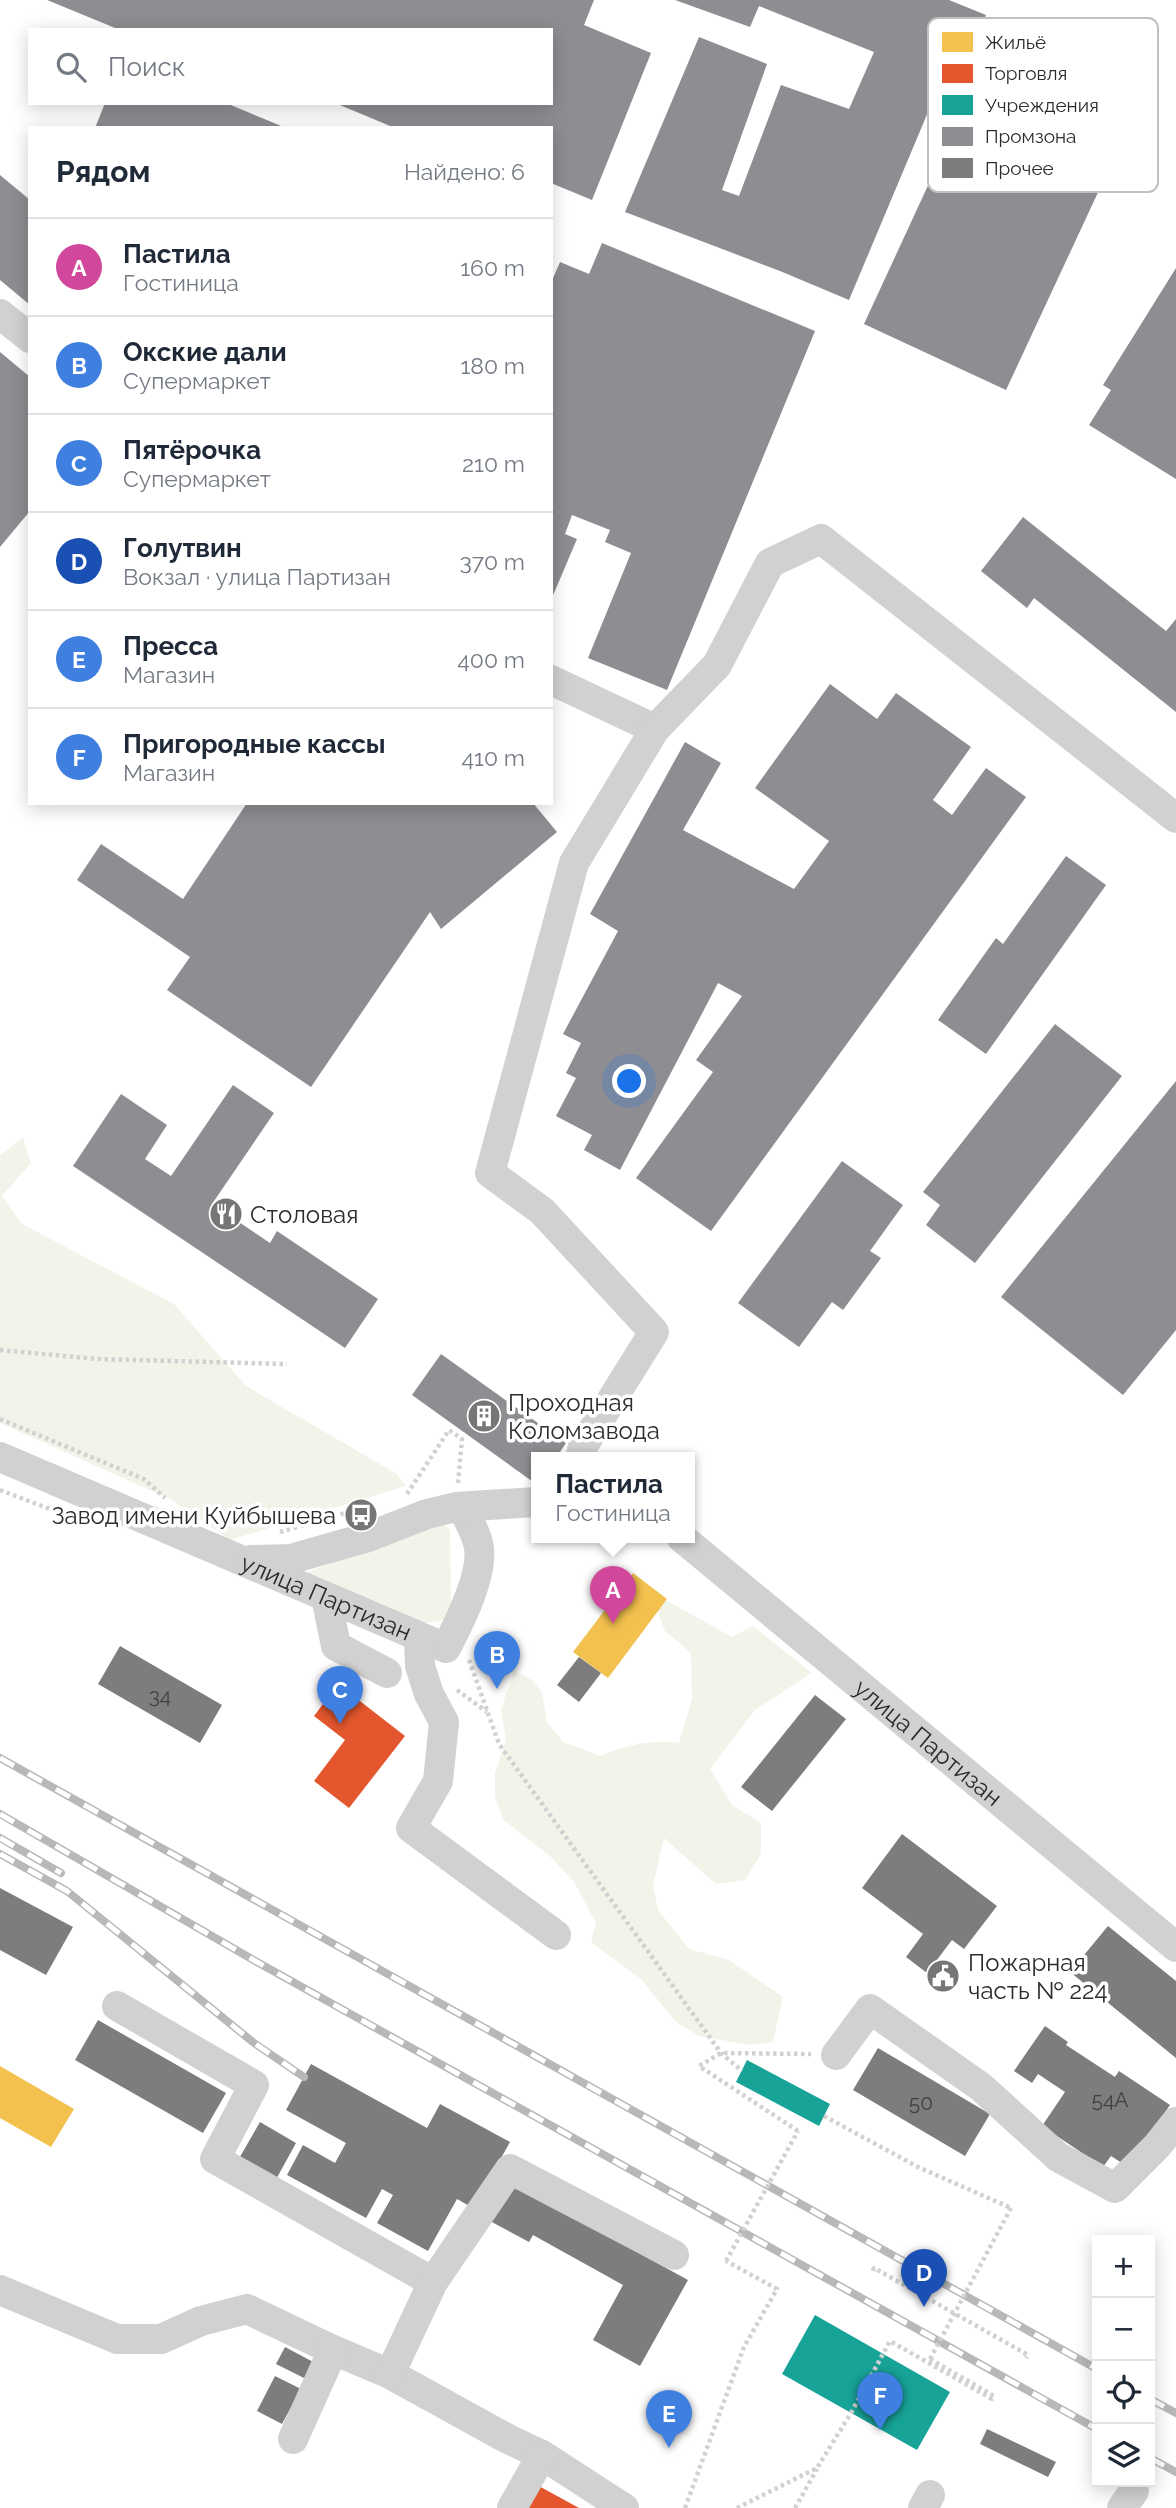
<!DOCTYPE html>
<html lang="ru">
<head>
<meta charset="utf-8">
<style>
	body { margin:0; font-family:Raleway,sans-serif; background:#f2f2f3; color:#1f2937 }
	.controls { position:absolute; right:21px; bottom:21px; display:grid; overflow:hidden; border-radius:0px; box-shadow:0 4px 18px #0003 }
	.controls button { width:63px; height:63px; display:grid; place-items:center; padding:0; border:0; border-bottom:2px solid #e0e1e3; background:#fff; color:#1f2937; font:35px sans-serif }
	.you { position:absolute; left:630px; top:1082px; width:24px; height:24px; margin:-18px; border:5px solid #fff; border-radius:50%; background:#1a73e8; box-shadow:0 0 0 10px #1a73e833 }
	.badge { display:grid; place-items:center; width:46px; height:46px; border-radius:50%; background:#b45309; color:#fff; font-size:23px; font-weight:700 }
	.pin { position:absolute; translate:-50% -58px; filter:drop-shadow(0 2px 4px #0008) }
	.pin::after { content:''; position:absolute; top:37px; width:24px; height:21px; background:inherit; clip-path:polygon(0 0,100% 0,50% 100%) }
	.popup { position:absolute; left:531px; top:1452px; width:164px; height:91px; box-sizing:border-box; display:grid; place-content:center; border-radius:0px; background:#fff; filter:drop-shadow(0 2px 5px #0005); font-size:23px; white-space:nowrap; color:#747a83 }
	.popup b { font-size:26px; color:#1f2937 }
	.popup::after { content:''; position:absolute; left:50%; top:100%; margin-left:-14px; border:14px solid transparent; border-top-color:#fff }
	.list { margin:0; padding:0; list-style:none }
	h2 { display:flex; justify-content:space-between; align-items:center; height:91px; margin:0; padding:0 28px; font-size:30px }
	h2 small { font-size:23px; font-weight:400; color:#747a83 }
	.list li { display:grid; grid-template-columns:46px 1fr auto; gap:21px; align-items:center; box-sizing:border-box; height:98px; padding:0 28px; border-top:2px solid #e0e1e3 }
	.list b { display:block; font-size:26px; white-space:nowrap }
	.list p { margin:0; font-size:23px; white-space:nowrap; color:#747a83 }
	.list em { font-size:23px; font-style:normal; color:#747a83 }
	.icon { flex:none; width:38px; height:38px; fill:none; stroke:currentColor; stroke-width:2; stroke-linecap:round; stroke-linejoin:round }
	.map { position:relative; flex:none; width:1176px; height:2508px; overflow:hidden }
	.search { position:absolute; background:#fff; box-shadow:0 4px 18px #0003; left:28px; top:28px; width:525px; height:77px; display:flex; align-items:center; gap:18px; box-sizing:border-box; padding:0 24px; border-radius:0px; color:#747a83; font-size:26px }
	.panel { position:absolute; background:#fff; box-shadow:0 4px 18px #0003; left:28px; top:126px; width:525px; height:679px; border-radius:0px }
	.map>svg:first-child { display:block }
	.green { fill:#f0f4e9 }
	.homes { fill:#f2c14e }
	.shops { fill:#e4572e }
	.public { fill:#17a398 }
	.industry { fill:#8d8d92 }
	.building { fill:#7d7d7d }
	.lines { fill:none; stroke-linecap:round; stroke-linejoin:round }
	.path { stroke:#d1d1d1; stroke-width:4.5; stroke-dasharray:3.5 3.5; stroke-linecap:butt }
	.minor { stroke:#d1d1d1; stroke-width:30 }
	.rail-casing { stroke:#b8b8b8; stroke-width:8 }
	.rail { stroke:#fff; stroke-width:5; stroke-dasharray:16; stroke-linecap:butt }
	.path-bridge { stroke:#d1d1d1; stroke-width:4.5; stroke-dasharray:3.5 3.5; stroke-linecap:butt }
	.labels { text-anchor:middle; dominant-baseline:central; stroke-width:7; stroke-linejoin:round; paint-order:stroke }
	.number-label { font-size:21px; fill:#404040 }
	.poi-label { font-size:24px; fill:#2c2c2c; stroke:#fff; text-anchor:start }
	.street-label { font-size:24px; fill:#2c2c2c; stroke:#fff }
	.key { fill:#fff; stroke:#c0c0c0; stroke-width:2 }
	.key-label { font-size:19px; fill:#2c2c2c }
</style>
</head>
<body>
<div class="map">
<svg width="1176" height="2508" viewBox="0 0 1176 2508">
	<rect width="100%" height="100%" fill="#fff"/>
	<g class="green">
		<polygon points="23,1137 31,1163 2,1196 22,1224 174,1304 246,1386 397,1474 406,1486 230,1540 170,1499 0,1423 0,1156"/>
		<polygon points="432,1525 444,1525 450,1530 451,1613 443,1620 425,1623 305,1573"/>
		<path d="M651 1592 732 1637 753 1626 812 1673 755 1710 710 1769 732 1805 761 1823V1854L745 1880 716 1884 664 1838 653 1886 658 1910 689 1949 729 1960 783 1997 773 2042 750 2045 699 2036 676 2022 641 1979 591 1942 596 1923 574 1882 552 1858 504 1820 495 1798V1773L506 1739 501 1710 514 1670 533 1681 542 1693 547 1722 563 1742 601 1756C626 1744 652 1740 679 1743L692 1699 691 1653 665 1631Z"/>
	</g>
	<g class="homes">
		<polygon points="633,1573 667,1599 608,1678 573,1652"/>
		<polygon points="0,2066 74,2109 51,2147 0,2118"/>
	</g>
	<g class="shops">
		<polygon points="338,1684 405,1736 349,1808 314,1781 345,1740 314,1716"/>
		<polygon points="537,2485 579,2508 524,2508"/>
	</g>
	<g class="public">
		<polygon points="747,2060 830,2104 819,2126 736,2082"/>
		<polygon points="815,2315 950,2392 917,2450 782,2374"/>
	</g>
	<g class="industry">
		<polygon points="47,0 594,0 584,25 651,53 592,200 551,183 551,128 395,128 335,103 551,103 551,30 120,30"/>
		<polygon points="675,0 949,0 986,15 949,112 931,105 849,300 780,271 625,212 699,37 767,64 722,190 739,196 781,85 849,109 874,52 759,6 750,27"/>
		<polygon points="1023,63 1048,75 1027,119 1002,108"/>
		<polygon points="1057,76 1135,113 1006,390 864,324 943,153 1007,182"/>
		<polygon points="105,103 226,103 286,128 95,128"/>
		<polygon points="989,116 1020,131 1006,163 974,148"/>
		<polygon points="0,175 30,200 30,305 0,280"/>
		<polygon points="602,243 815,331 667,690 588,658 631,553 605,542 610,530 572,515 565,534 577,539 551,600 551,283 560,262 589,274"/>
		<polygon points="1176,268 1176,479 1089,425 1111,390 1103,385"/>
		<polygon points="0,352 30,377 30,511 0,547"/>
		<polygon points="1023,517 1166,631 1176,619 1176,712 1034,598 1027,608 981,571"/>
		<polygon points="830,684 877,719 896,693 971,747 933,800 952,815 986,768 1026,797 711,1231 636,1178 713,1072 696,1060 742,996 718,983 620,1170 584,1150 592,1135 556,1116 576,1078 566,1073 581,1043 563,1034 618,931 590,914 685,742 721,763 683,830 794,889 829,841 755,788"/>
		<polygon points="247,803 533,803 557,832 441,929 430,912 311,1087 167,990 190,957 77,880 101,844 183,899"/>
		<polygon points="1066,856 1106,885 986,1054 938,1020 996,938 1003,944"/>
		<polygon points="1055,1024 1122,1076 975,1263 926,1225 940,1205 923,1192"/>
		<polygon points="1176,1081 1176,1330 1123,1395 1001,1297"/>
		<polygon points="233,1085 274,1113 212,1204 270,1243 277,1231 378,1299 345,1348 73,1166 121,1094 167,1125 145,1159 171,1176"/>
		<polygon points="842,1161 903,1205 870,1251 881,1258 843,1310 832,1302 799,1347 738,1303"/>
		<polygon points="441,1354 566,1443 556,1458 536,1458 536,1484 412,1395"/>
	</g>
	<g class="building">
		<polygon points="120,1646 222,1705 200,1743 98,1684"/>
		<polygon points="579,1657 601,1673 579,1702 557,1685"/>
		<polygon points="815,1695 846,1719 772,1811 741,1787"/>
		<polygon points="902,1834 997,1906 964,1949 952,1940 927,1973 906,1957 923,1934 862,1888"/>
		<polygon points="0,1888 73,1927 46,1975 0,1950"/>
		<polygon points="1108,1926 1176,1981 1176,2058 1070,1972"/>
		<polygon points="98,2020 226,2093 203,2133 75,2060"/>
		<polygon points="1045,2026 1068,2042 1066,2045 1115,2077 1119,2071 1170,2105 1128,2167 1111,2156 1103,2167 1042,2126 1065,2092 1038,2074 1032,2083 1014,2071"/>
		<polygon points="878,2048 990,2114 965,2156 853,2090"/>
		<polygon points="311,2064 427,2128 440,2104 510,2142 473,2208 457,2199 428,2251 377,2223 393,2195 382,2189 366,2218 287,2175 303,2145 335,2163 346,2143 286,2110"/>
		<polygon points="260,2122 296,2143 274,2183 237,2162"/>
		<polygon points="511,2183 688,2280 640,2366 593,2340 623,2285 533,2235 529,2242 490,2221"/>
		<polygon points="285,2347 317,2364 308,2380 276,2364"/>
		<polygon points="275,2376 301,2389 282,2424 257,2411"/>
		<polygon points="987,2429 1056,2462 1048,2477 980,2444"/>
	</g>
	<g class="lines">
		<g class="path">
			<polyline points="0,1350 97,1359 287,1364"/>
			<polyline points="0,1419 144,1479 165,1498"/>
			<polyline points="0,1490 55,1511"/>
			<polyline points="407,1494 449,1430 462,1439 458,1484"/>
			<polyline points="280,1532 369,1506"/>
			<polyline points="469,1660 499,1744 721,2053 742,2071"/>
			<polyline points="457,1690 487,1712"/>
			<polyline points="824,2116 918,2167 1011,2208"/>
			<polyline points="798,2131 699,2066 721,2053 811,2054"/>
			<polyline points="873,2271 874,2268 1028,2355 1026,2358"/>
			<polyline points="930,2359 994,2396"/>
			<polyline points="685,2508 744,2347 777,2289 726,2261"/>
			<polyline points="737,2508 817,2468 851,2413 890,2341 992,2399 994,2396"/>
			<polyline points="795,2508 817,2469"/>
		</g>
		<g class="minor">
			<polyline points="0,314 30,338"/>
			<polyline points="551,680 655,729"/>
			<path id="s1" d="M0 1457 446 1648C459 1623 486 1571 478 1543 475 1530 467 1518 462 1507"/>
			<polyline points="580,1458 583,1446 654,1332 542,1211 490,1173 574,863 655,729 717,665 770,563 821,539 1176,818"/>
			<path id="s2" d="M682 1538 1176 1947"/>
			<polyline points="251,1560 291,1559 368,1537 427,1514 456,1507 536,1502"/>
			<polyline points="326,1597 336,1646 387,1673"/>
			<polyline points="419,1637 420,1666 429,1694 444,1722 438,1781 411,1828 556,1935"/>
			<polyline points="117,2006 254,2085 215,2159 433,2282"/>
			<polyline points="836,2055 870,2009 981,2087 1058,2157 1115,2188 1157,2146 1176,2122"/>
			<polyline points="0,2290 117,2339 161,2339 201,2321 247,2309 333,2350 390,2374 508,2439 542,2455 624,2508"/>
			<polyline points="390,2374 433,2282 510,2169 674,2255"/>
			<polyline points="293,2439 333,2350"/>
			<polyline points="512,2508 542,2455"/>
			<polyline points="923,2508 930,2495"/>
			<polyline points="1122,2508 1134,2491"/>
		</g>
		<defs>
			<g id="rail">
				<polyline points="0,1758 1097,2369"/>
				<polyline points="0,1814 257,1962 1097,2429"/>
				<polyline points="0,1838 61,1873"/>
				<polyline points="0,1854 67,1891 254,2043 304,2077"/>
				<polyline points="1150,2399 1176,2413"/>
				<polyline points="1150,2458 1176,2472"/>
			</g>
		</defs>
		<use href="#rail" class="rail-casing"/>
		<use href="#rail" class="rail"/>
		<g class="path-bridge">
			<polyline points="726,2261 798,2131"/>
			<polyline points="930,2359 1011,2208"/>
		</g>
	</g>
	<defs>
		<symbol id="restaurant-disc" viewBox="-11 -11 22 22"><circle r="9.5" fill="#767676" stroke="#fff"/><path d="M-5-6h1v4h1v-4h1v4h1v-4h1v5L-1.5 .5V6h-2V.5L-5-1ZM5-6V6H3V1.5H1.5Q1.5-4 5-6Z" fill="#fff"/></symbol>
		<symbol id="building-disc" viewBox="-11 -11 22 22"><circle r="9.5" fill="#767676" stroke="#fff"/><path d="M-4-6H4V6H1V3H-1V6H-4ZM-2.5-4.3h1.7v1.8h-1.7ZM.8-4.3h1.7v1.8H.8ZM-2.5-1h1.7V.8h-1.7ZM.8-1h1.7V.8H.8Z" fill="#fff"/></symbol>
		<symbol id="bus-disc" viewBox="-11 -11 22 22"><circle r="9.5" fill="#767676" stroke="#fff"/><path d="M-5-6H5V4H4V6H2V4H-2V6H-4V4H-5ZM-3.5-4V0h7V-4ZM-3.5 1.2v1.5H-2V1.2ZM2 1.2v1.5H3.5V1.2Z" fill="#fff"/></symbol>
		<symbol id="civic-disc" viewBox="-11 -11 22 22"><circle r="9.5" fill="#767676" stroke="#fff"/><path d="M-.6-6.5H3V-4.5H.6V-3L4-1V1h2V6H-6V1h2V-1L-.6-3ZM-1.2 2.5V6h2.4V2.5Z" fill="#fff"/></symbol>
	</defs>
	<g fill-rule="evenodd">
		<use href="#restaurant-disc" x="207" y="1195" width="38" height="38"/>
		<use href="#building-disc" x="465" y="1397" width="38" height="38"/>
		<use href="#bus-disc" x="342" y="1496" width="38" height="38"/>
		<use href="#civic-disc" x="924" y="1957" width="38" height="38"/>
	</g>
	<g class="labels">
		<g class="number-label">
			<text x="160" y="1695">34</text>
			<text x="1110" y="2099">54А</text>
			<text x="921" y="2102">50</text>
		</g>
		<g class="poi-label">
			<text x="250" y="1214">Столовая</text>
			<text x="508" y="1402">Проходная<tspan x="508" dy="28">Коломзавода</tspan></text>
			<text x="336" y="1515" text-anchor="end">Завод имени Куйбышева</text>
			<text x="968" y="1962">Пожарная<tspan x="968" dy="28">часть № 224</tspan></text>
		</g>
		<g class="street-label">
			<text stroke="none"><textPath href="#s1" startOffset="355">улица Партизан</textPath></text>
			<text stroke="none"><textPath href="#s2" startOffset="320">улица Партизан</textPath></text>
		</g>
	</g>
	<rect x="928" y="18" width="230" height="174" rx="10" class="key"/>
	<rect x="942" y="32" width="31" height="20" fill="#f2c14e"/>
	<rect x="942" y="64" width="31" height="19" fill="#e4572e"/>
	<rect x="942" y="95" width="31" height="20" fill="#17a398"/>
	<rect x="942" y="127" width="31" height="19" fill="#8d8d92"/>
	<rect x="942" y="158" width="31" height="20" fill="#7d7d7d"/>
	<g class="key-label">
		<text x="985" y="49">Жильё</text>
		<text x="985" y="80">Торговля</text>
		<text x="985" y="112">Учреждения</text>
		<text x="985" y="143">Промзона</text>
		<text x="985" y="175">Прочее</text>
	</g>
</svg>
<div class="controls">
<button>+</button>
<button>−</button>
<button><svg class="icon" aria-label="locate" viewBox="0 0 24 24"><circle cx="12" cy="12" r="6"/><path d="M12 2v4M12 18v4M2 12h4M18 12h4"/></svg></button>
<button><svg class="icon" aria-label="layers" viewBox="0 0 24 24"><path d="M12 4l9 5-9 5-9-5zM3 14l9 5 9-5"/></svg></button>
</div>
<div class="you"></div>
<div class="pin badge" style="left:613px;top:1624px;background:#d1479c">A</div>
<div class="popup"><b>Пастила</b>Гостиница</div>
<div class="pin badge" style="left:497px;top:1689px;background:#3f7fe0">B</div>
<div class="pin badge" style="left:340px;top:1724px;background:#3f7fe0">C</div>
<div class="pin badge" style="left:924px;top:2307px;background:#1a4fb4">D</div>
<div class="pin badge" style="left:669px;top:2448px;background:#3f7fe0">E</div>
<div class="pin badge" style="left:880px;top:2430px;background:#3f7fe0">F</div>
<div class="search"><svg class="icon" aria-label="search" viewBox="0 0 24 24"><circle cx="10" cy="10" r="6"/><path d="M15 15l6 6"/></svg>Поиск</div>
<section class="panel">
<h2>Рядом<small>Найдено: 6</small></h2>
<ul class="list">
<li><span class="badge" style="background:#d1479c">A</span><div><b>Пастила</b><p>Гостиница</p></div><em>160 m</em></li>
<li><span class="badge" style="background:#3f7fe0">B</span><div><b>Окские дали</b><p>Супермаркет</p></div><em>180 m</em></li>
<li><span class="badge" style="background:#3f7fe0">C</span><div><b>Пятёрочка</b><p>Супермаркет</p></div><em>210 m</em></li>
<li><span class="badge" style="background:#1a4fb4">D</span><div><b>Голутвин</b><p>Вокзал · улица Партизан</p></div><em>370 m</em></li>
<li><span class="badge" style="background:#3f7fe0">E</span><div><b>Пресса</b><p>Магазин</p></div><em>400 m</em></li>
<li><span class="badge" style="background:#3f7fe0">F</span><div><b>Пригородные кассы</b><p>Магазин</p></div><em>410 m</em></li>
</ul>
</section>
</div>
</body>
</html>
